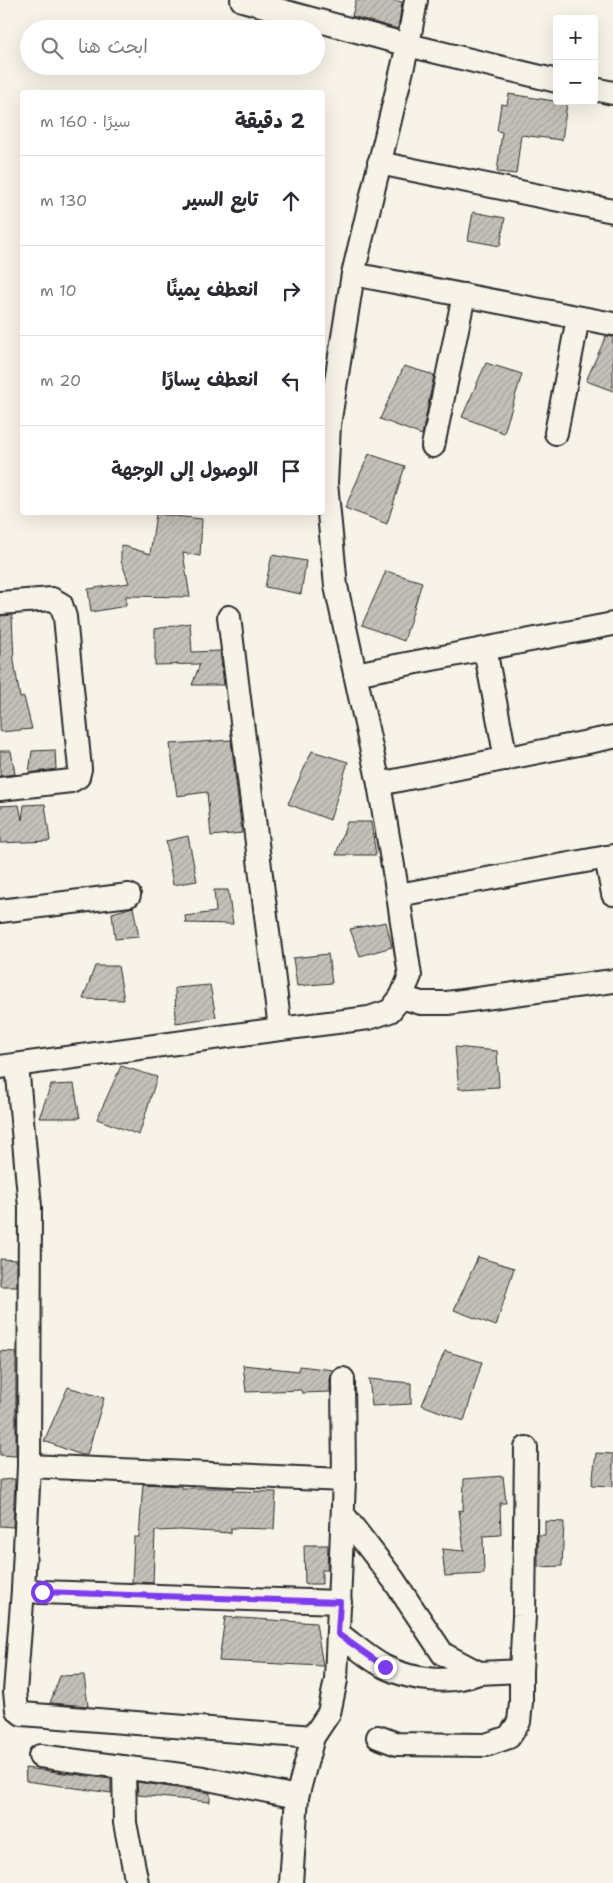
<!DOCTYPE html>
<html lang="ar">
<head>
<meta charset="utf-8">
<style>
	body { margin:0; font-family:"Shantell Sans","Playpen Sans Arabic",sans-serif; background:#f7f7f7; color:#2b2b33; direction:rtl }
	.controls { position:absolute; right:15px; top:15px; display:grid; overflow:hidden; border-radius:5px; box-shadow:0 5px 20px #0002 }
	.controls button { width:45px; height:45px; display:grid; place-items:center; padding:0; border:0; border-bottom:1px solid #e1e1e2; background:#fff; color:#2b2b33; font:25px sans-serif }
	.stop { position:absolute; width:15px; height:15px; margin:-11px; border:4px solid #7c3aed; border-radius:50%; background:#fff }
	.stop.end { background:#7c3aed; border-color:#fff; box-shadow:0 1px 5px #0008 }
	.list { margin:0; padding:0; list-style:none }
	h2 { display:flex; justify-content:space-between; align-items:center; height:65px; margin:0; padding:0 20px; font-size:21px }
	h2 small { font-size:16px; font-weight:400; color:#7c7c81 }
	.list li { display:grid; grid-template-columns:32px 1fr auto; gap:15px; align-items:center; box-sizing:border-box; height:90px; padding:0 20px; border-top:1px solid #e1e1e2 }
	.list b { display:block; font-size:19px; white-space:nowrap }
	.list em { font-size:16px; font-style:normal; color:#7c7c81 }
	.icon { flex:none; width:28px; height:28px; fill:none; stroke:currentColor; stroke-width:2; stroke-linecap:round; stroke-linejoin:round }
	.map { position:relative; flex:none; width:613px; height:1883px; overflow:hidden; direction:ltr }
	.search { position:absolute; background:#fff; box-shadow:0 5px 20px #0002; left:20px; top:20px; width:305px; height:55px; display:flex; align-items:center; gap:12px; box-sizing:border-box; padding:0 18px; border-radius:28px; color:#7c7c81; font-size:19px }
	.panel { position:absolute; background:#fff; box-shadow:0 5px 20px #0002; left:20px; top:90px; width:305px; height:425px; border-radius:5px; direction:rtl }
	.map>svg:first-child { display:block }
	.building { fill:url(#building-hatch); stroke:#2b2b2b }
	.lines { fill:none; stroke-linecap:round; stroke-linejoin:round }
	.minor-casing { stroke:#2b2b2b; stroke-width:26 }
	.minor { stroke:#f7f3e8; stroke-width:22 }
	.route { stroke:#7c3aed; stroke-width:6 }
</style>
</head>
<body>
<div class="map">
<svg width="613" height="1883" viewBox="0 0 613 1883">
	<defs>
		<pattern id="building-hatch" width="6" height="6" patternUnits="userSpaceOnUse" patternTransform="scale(1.25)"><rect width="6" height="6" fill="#c4c1b9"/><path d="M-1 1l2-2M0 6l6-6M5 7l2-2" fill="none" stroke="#a9a69f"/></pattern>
	</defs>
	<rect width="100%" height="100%" fill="#f7f3e8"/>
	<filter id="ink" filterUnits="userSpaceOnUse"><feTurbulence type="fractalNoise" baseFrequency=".02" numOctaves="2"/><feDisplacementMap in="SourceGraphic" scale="10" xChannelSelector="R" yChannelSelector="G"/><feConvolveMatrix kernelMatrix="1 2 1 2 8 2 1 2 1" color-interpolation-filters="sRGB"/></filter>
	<g filter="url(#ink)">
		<g class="building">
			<polygon points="356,0 393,0 402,2 398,29 352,16"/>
			<polygon points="509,94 567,103 562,140 521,135 516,174 497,172 502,132 497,131 501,104 507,105"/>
			<polygon points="473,212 505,218 500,246 468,240"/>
			<polygon points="606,336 613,337 613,391 586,381"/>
			<polygon points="486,363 522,374 504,433 462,417"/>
			<polygon points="404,366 434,375 422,435 380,419"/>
			<polygon points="369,454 405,466 387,524 345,508"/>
			<polygon points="156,514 202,519 200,556 183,553 190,597 126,596 126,606 91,612 88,589 129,583 121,561 121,545 150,554"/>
			<polygon points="272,555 306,561 301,594 265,587"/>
			<polygon points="386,571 422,582 404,641 362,625"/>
			<polygon points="12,615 14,661 20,698 24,697 32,729 0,732 0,616"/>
			<polygon points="190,623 192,652 220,651 224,685 192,685 200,664 155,665 155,629"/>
			<polygon points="231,740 242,833 211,836 207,792 177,796 170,744"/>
			<polygon points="55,750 56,769 29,773 32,751"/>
			<polygon points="0,751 11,751 15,774 0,776"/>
			<polygon points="312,751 348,762 330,820 288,804"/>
			<polygon points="45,804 50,841 0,843 0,806 19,805 22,820 24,805"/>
			<polygon points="347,822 371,822 376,855 336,855"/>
			<polygon points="188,836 197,881 173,885 166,841"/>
			<polygon points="214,890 228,890 233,924 186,923 185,916 216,912"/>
			<polygon points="133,907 139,937 115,939 112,913"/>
			<polygon points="386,922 392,947 360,956 350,929"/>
			<polygon points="328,954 332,983 297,986 293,958"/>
			<polygon points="95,966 118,966 124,1000 83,999"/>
			<polygon points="210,985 216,1017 176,1023 175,988"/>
			<polygon points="455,1047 497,1051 499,1087 459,1089"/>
			<polygon points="121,1066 157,1077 139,1135 97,1119"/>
			<polygon points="74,1084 80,1118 39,1118 51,1085"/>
			<polygon points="478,1257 514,1268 496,1326 454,1310"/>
			<polygon points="0,1259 17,1260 17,1286 0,1286"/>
			<polygon points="0,1351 16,1352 16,1456 0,1455"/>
			<polygon points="445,1351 482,1362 464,1421 422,1405"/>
			<polygon points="243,1365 299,1371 299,1366 334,1370 330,1379 330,1392 302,1393 301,1390 246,1392"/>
			<polygon points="369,1379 411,1383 411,1404 372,1406"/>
			<polygon points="68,1387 104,1398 87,1455 81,1455 44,1441"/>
			<polygon points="596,1453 613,1454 613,1486 592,1485"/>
			<polygon points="503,1476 506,1503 500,1503 501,1535 483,1536 484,1574 445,1576 442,1549 464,1551 459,1510 463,1511 464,1479"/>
			<polygon points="15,1479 13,1527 0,1526 0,1480"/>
			<polygon points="143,1484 181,1486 181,1488 234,1488 234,1491 276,1492 274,1529 231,1528 231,1533 180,1530 155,1531 153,1583 132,1582 134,1537 139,1537"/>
			<polygon points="545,1521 564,1522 562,1566 538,1567 538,1535 545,1535"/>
			<polygon points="304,1545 328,1545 327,1570 322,1570 322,1584 305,1584"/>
			<polygon points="225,1617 316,1623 323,1666 219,1661"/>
			<polygon points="84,1675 88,1706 50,1703 60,1676"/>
			<polygon points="25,1768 111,1779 111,1793 26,1781"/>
			<polygon points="137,1782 210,1793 210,1802 138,1795"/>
		</g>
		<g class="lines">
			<defs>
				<g id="minor">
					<polyline points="242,0 408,45 557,81"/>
					<polyline points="594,89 613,93"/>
					<polyline points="379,163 613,211"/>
					<polyline points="353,274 613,324"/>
					<polyline points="556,433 578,318"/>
					<polyline points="433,446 464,295"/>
					<polyline points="0,603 52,599 61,604 65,617 80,769 78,777 71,781 0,789"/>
					<polyline points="229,617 280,1029"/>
					<polyline points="485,649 506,759"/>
					<polyline points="355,674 613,624"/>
					<polyline points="379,784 613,737"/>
					<polyline points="606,857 613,894"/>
					<polyline points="398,895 613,856"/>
					<polyline points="0,911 129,895"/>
					<polyline points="401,997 421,1003 447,1003 613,981"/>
					<polyline points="17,1065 30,1207 29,1466 23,1590 41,1592 340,1602"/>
					<polyline points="0,1067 280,1029 369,1018 390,1011 401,997 410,976 398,895 379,784 336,586 326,483 329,425 353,274 408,45 416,0"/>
					<polyline points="29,1466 344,1480"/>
					<polyline points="343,1514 393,1579 443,1654 479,1673 521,1671"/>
					<polyline points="23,1590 15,1692 17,1710 22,1714 313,1737"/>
					<path d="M339 1634C354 1645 369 1659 385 1667 413 1681 450 1684 479 1673"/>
					<polyline points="378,1737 397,1744 486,1745 509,1737 519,1722 521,1702 521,1671 524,1616 526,1448"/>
					<polyline points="40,1756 203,1778 297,1797"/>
					<polyline points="124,1767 125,1823 137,1883"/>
					<polyline points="291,1883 297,1797 313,1737 329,1713 336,1680 344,1480 343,1379"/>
				</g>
			</defs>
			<use href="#minor" class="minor-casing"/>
			<use href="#minor" class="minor"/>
		</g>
	</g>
	<g class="lines" filter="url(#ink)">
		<polyline class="route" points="42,1592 340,1602 338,1634 385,1667"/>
	</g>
</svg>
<div class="controls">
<button>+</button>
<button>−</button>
</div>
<div class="stop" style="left:42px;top:1592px"></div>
<div class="stop end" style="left:385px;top:1667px"></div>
<div class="search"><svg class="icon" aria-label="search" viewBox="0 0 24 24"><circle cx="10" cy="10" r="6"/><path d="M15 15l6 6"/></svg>ابحث هنا</div>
<section class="panel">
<h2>2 دقيقة<small>سيرًا · 160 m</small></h2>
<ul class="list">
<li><svg class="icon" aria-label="ahead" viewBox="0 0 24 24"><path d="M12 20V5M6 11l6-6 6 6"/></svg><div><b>تابع السير</b></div><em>130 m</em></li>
<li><svg class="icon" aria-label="right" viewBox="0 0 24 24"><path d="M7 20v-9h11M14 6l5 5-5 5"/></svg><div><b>انعطف يمينًا</b></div><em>10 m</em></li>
<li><svg class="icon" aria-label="left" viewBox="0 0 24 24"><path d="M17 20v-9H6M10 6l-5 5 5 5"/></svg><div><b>انعطف يسارًا</b></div><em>20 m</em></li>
<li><svg class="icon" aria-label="arrive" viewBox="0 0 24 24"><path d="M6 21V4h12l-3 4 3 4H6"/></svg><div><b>الوصول إلى الوجهة</b></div></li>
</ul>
</section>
</div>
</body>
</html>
